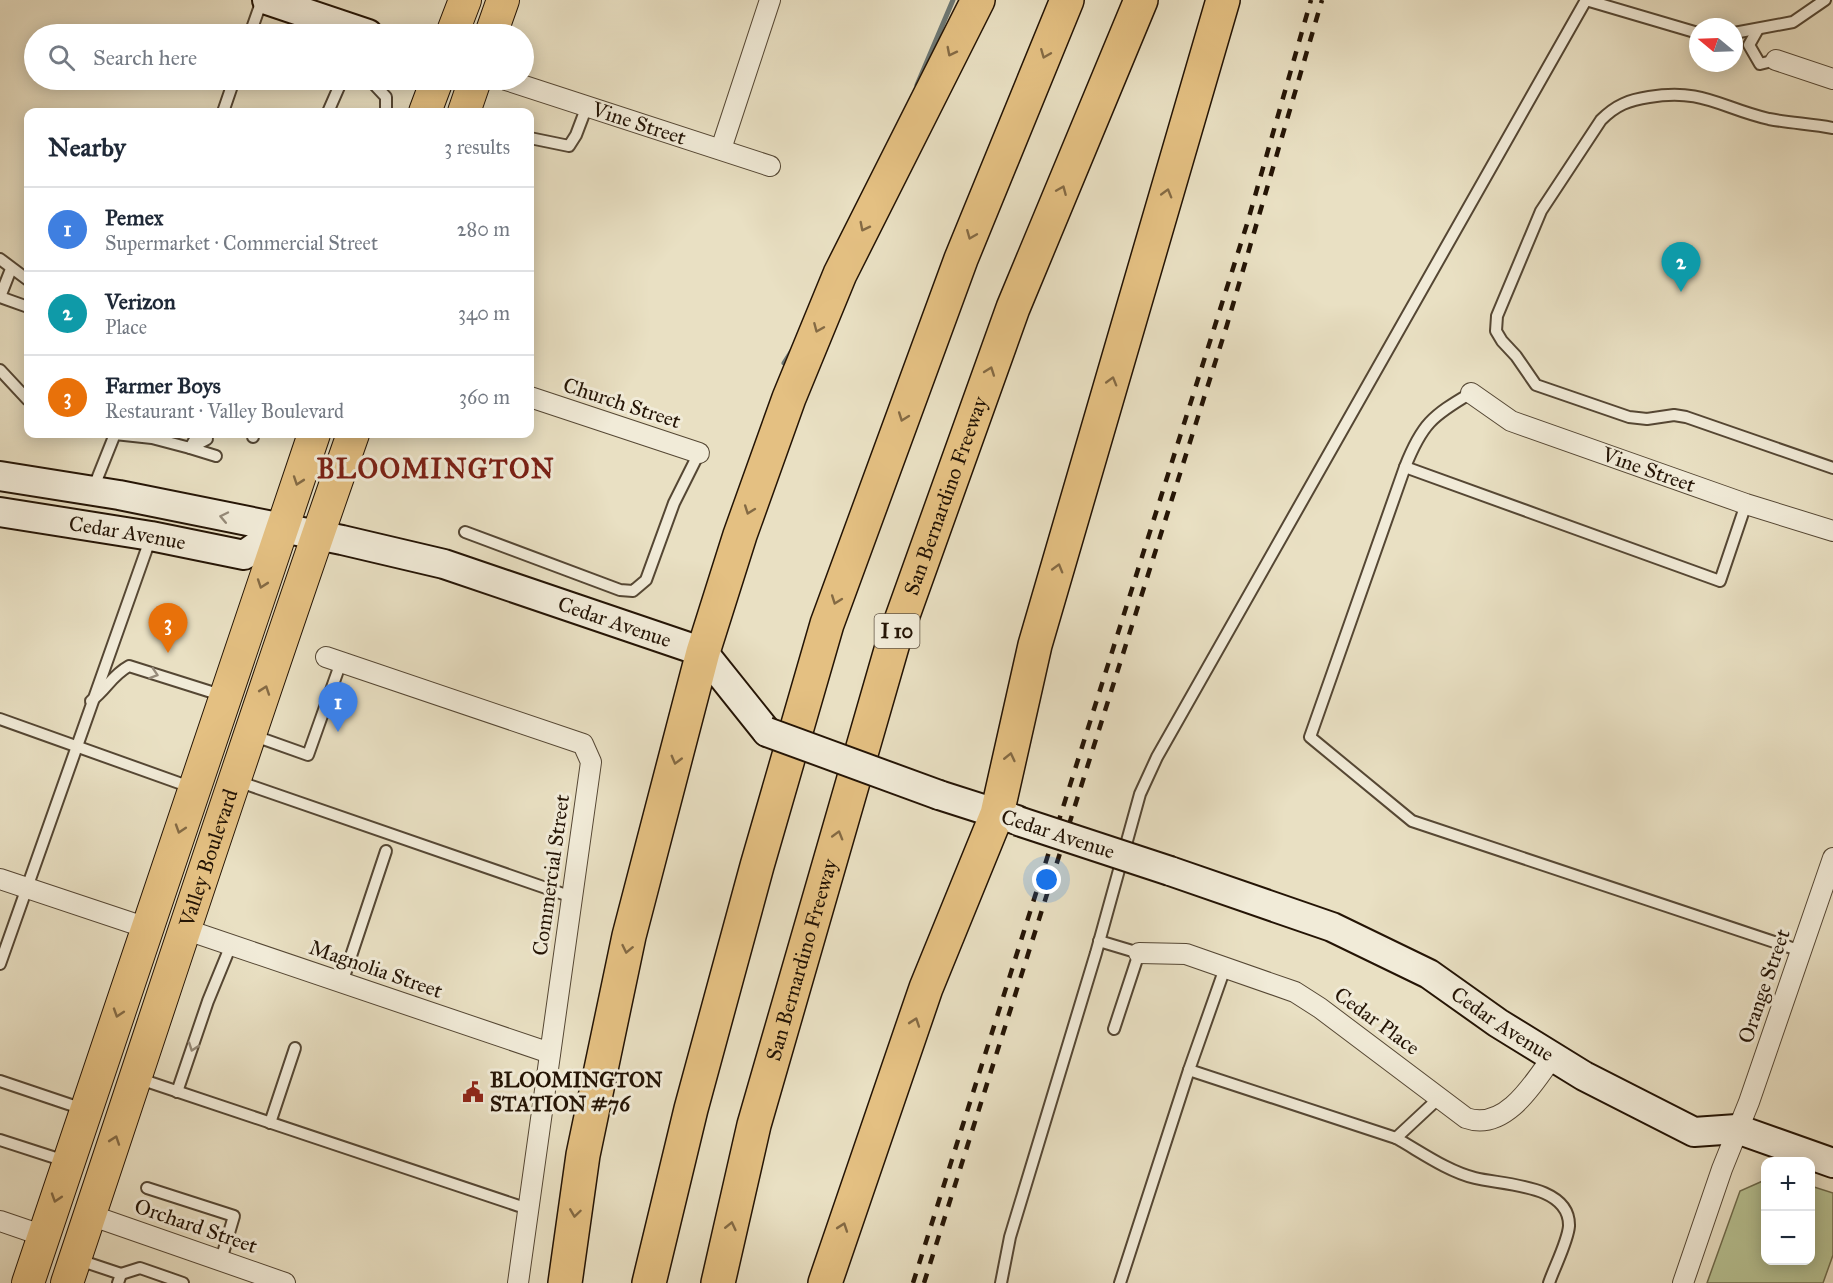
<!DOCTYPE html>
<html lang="en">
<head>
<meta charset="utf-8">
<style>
	body { margin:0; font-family:"IM FELL Great Primer",serif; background:#f2f2f3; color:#1f2937 }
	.controls { position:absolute; right:18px; bottom:18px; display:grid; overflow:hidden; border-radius:12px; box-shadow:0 3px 15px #0003 }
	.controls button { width:54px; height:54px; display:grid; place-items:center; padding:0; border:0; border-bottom:2px solid #e0e1e3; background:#fff; color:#1f2937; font:30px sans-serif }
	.compass { position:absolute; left:1689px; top:18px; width:54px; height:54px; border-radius:50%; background:#fff; box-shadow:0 3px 15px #0003; rotate:289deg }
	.you { position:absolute; left:1047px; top:880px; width:21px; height:21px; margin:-15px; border:4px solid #fff; border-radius:50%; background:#1a73e8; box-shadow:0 0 0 9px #1a73e833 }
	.badge { display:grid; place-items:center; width:39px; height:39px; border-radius:50%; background:#8f2418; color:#fff; font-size:20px; font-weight:700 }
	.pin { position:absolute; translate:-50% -50px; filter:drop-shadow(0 2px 3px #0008) }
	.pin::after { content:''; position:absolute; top:32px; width:21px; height:18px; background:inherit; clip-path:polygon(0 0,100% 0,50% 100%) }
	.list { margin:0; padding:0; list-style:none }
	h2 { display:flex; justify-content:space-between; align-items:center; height:78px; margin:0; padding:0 24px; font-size:26px }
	h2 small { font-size:20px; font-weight:400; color:#747a83 }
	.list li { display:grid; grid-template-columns:39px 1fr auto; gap:18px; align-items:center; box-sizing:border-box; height:84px; padding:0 24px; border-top:2px solid #e0e1e3 }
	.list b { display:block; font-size:22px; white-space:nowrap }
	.list p { margin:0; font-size:20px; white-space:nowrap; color:#747a83 }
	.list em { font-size:20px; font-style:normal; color:#747a83 }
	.icon { flex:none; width:33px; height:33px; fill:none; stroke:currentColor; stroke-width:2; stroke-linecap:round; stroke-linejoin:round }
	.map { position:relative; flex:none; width:1833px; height:1283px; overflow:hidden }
	.search { position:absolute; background:#fff; box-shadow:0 3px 15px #0003; left:24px; top:24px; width:510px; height:66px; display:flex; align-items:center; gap:15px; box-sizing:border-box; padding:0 21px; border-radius:33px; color:#747a83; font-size:22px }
	.panel { position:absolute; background:#fff; box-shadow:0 3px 15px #0003; left:24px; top:108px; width:510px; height:330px; border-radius:12px }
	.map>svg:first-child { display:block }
	.green { fill:#b7c293; stroke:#6e6b4c; stroke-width:1.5 }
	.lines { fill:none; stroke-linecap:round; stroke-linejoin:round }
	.stream { stroke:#6d7875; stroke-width:5 }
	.lane-casing { stroke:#554734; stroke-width:14 }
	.street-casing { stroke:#554734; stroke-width:22 }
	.secondary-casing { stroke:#241405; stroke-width:32 }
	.primary-casing { stroke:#241405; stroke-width:34 }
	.highway-casing { stroke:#241405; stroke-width:36 }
	.lane { stroke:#f1ebd8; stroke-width:10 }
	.street { stroke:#f1ebd8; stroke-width:20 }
	.secondary { stroke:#f1ebd8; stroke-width:28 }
	.primary { stroke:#e4c082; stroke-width:32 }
	.highway { stroke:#e4c082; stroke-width:33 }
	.rail { stroke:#241405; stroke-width:4.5; stroke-dasharray:10 10; stroke-linecap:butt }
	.secondary-bridge-casing { stroke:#241405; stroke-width:32; stroke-linecap:butt }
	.secondary-bridge { stroke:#f1ebd8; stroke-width:28 }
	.oneway { stroke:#846a44 }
	.oneway2 { stroke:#958a79 }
	.labels { text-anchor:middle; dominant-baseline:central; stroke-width:6; stroke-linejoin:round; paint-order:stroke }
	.shield { fill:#f1ebd8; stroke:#625444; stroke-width:1.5 }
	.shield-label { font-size:20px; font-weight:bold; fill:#241405 }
	.street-label { font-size:21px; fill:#241405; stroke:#f1ebd8 }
	.poi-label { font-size:21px; font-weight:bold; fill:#241405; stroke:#f1ebd8; text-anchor:start }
	.district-label { font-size:27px; font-weight:bold; letter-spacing:1.5px; fill:#7a1f14; stroke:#f1ebd8 }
</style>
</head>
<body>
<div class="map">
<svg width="1833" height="1283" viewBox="0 0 1833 1283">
	<rect width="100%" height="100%" fill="#e9e0c3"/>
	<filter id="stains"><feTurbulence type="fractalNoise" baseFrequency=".00333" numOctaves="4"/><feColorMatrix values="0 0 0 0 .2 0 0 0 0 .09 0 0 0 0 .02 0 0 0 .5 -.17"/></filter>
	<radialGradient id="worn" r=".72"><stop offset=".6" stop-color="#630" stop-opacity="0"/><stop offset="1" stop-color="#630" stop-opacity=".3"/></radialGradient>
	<polygon class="green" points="1765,1180 1766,1260 1810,1260 1811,1186 1833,1193 1833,1255 1823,1283 1707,1283 1740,1191"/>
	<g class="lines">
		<g class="stream">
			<polyline points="917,85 953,0"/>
			<polyline points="784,363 791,352"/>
		</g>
		<defs>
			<g id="lane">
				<polyline points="1758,29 1749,45 1760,64 1776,60"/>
				<polyline points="1734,33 1793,22 1825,0"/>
				<polyline points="250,34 262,0"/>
				<polyline points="370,80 386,97 386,112"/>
				<polyline points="223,112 234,80"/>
				<polyline points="328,112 342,80"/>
				<path d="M1833 128C1812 124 1790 123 1769 119 1721 108 1703 88 1649 97 1629 100 1616 105 1601 120L1541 211 1497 316 1496 331 1502 341 1516 356 1536 385 1629 417 1647 419 1674 415 1686 417 1833 468"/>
				<polyline points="530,138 569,146 576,135 587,106"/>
				<polyline points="0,259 28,280"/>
				<polyline points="0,297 28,307"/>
				<polyline points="0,297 11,269"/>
				<polyline points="0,370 28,400"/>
				<polyline points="115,434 152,438 190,448 207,439"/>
				<polyline points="198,434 190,448 216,456"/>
				<polyline points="253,437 253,434"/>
				<path d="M1405 467C1422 424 1432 416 1471 393"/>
				<polyline points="93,489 115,434"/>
				<polyline points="1746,504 1720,581 1405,467 1310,737 1412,821 1801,951"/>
				<polyline points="465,532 620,590 633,591 646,580 674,503 699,453"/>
				<path d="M91 701C107 689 111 676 129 666L224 696"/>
				<polyline points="0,719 193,788"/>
				<polyline points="252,735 308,755 341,662"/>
				<polyline points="237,781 572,897"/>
				<polyline points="1099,941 1139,953 1114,1029"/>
				<polyline points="0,964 151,537"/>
				<polyline points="1225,968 1189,1070 1396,1138"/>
				<polyline points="342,983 386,851"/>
				<polyline points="137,1078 528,1209"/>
				<polyline points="0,1081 83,1109"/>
				<polyline points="177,1092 208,1001 231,945"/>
				<path d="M1440 1097 1396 1138C1421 1152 1447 1171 1475 1178 1502 1185 1570 1184 1569 1226 1568 1241 1554 1268 1549 1283"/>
				<polyline points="270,1123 295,1048"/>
				<polyline points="0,1140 65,1161"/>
				<polyline points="147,1188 234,1216 221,1260"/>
				<polyline points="79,1260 121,1274 118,1283"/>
				<polyline points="121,1274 140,1268 183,1283"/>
				<polyline points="1001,1283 1010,1237 1096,953 1140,794 1157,757 1586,0 1698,33"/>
				<polyline points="1120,1283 1189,1070"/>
			</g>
			<g id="street">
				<polyline points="1776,60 1833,79"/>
				<path id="s1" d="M506 80 770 166"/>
				<polyline points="721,149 770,0"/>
				<path id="s2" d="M1471 393 1511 421 1746 504 1833 531"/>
				<polyline points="530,397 699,453"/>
				<polyline points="326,657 583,744 591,762 518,1283"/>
				<polyline points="0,879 147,928"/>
				<polyline points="187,930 550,1053"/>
				<path d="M1139 953 1186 954 1295 992 1320 1008 1466 1118C1505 1132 1534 1083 1553 1056"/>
				<polyline points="90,1215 285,1283"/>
				<polyline points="0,1221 44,1236"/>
				<polyline points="1683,1283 1722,1169 1749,1102 1833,858"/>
			</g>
			<g id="secondary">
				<polyline points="267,0 368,34"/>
				<path id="s3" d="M0 476 119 495 342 540 444 564 703 652 767 732"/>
				<path id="s4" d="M0 512 151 536 244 555 281 529"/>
				<polyline points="939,795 1017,820"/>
				<path id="s5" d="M1170 871 1332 927 1429 974 1498 1023 1584 1076 1694 1132 1737 1129 1833 1163"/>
			</g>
			<g id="primary">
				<polyline points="452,34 465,0"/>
				<polyline points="491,34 503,0"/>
				<polyline points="425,112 437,80"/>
				<polyline points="464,112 475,80"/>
				<polyline points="28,1283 314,434"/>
				<path id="s6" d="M67 1283C162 1000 254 715 353 434"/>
			</g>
			<g id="highway">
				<polyline points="565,1283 583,1155 629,936 703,652 740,535 789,398 840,274 978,0"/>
				<polyline points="649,1283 691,1109 757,866 827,624 961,259 1067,0"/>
				<path id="s7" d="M718 1283 754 1125 893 643 1013 308 1141 0"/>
				<polyline points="825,1283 926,988 997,814 1035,645 1223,0"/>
			</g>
		</defs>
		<use href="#lane" class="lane-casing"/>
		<use href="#street" class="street-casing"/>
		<use href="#secondary" class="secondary-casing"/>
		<use href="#primary" class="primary-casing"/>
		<use href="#highway" class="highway-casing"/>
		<use href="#lane" class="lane"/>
		<use href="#street" class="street"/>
		<use href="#secondary" class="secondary"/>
		<use href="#primary" class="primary"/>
		<use href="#highway" class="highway"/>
		<g class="rail">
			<polyline points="913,1283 1247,224 1311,0"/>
			<polyline points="924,1283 1227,325 1322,0"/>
		</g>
		<defs>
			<g id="secondary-bridge">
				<polyline points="767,732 939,795"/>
				<polyline points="1018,821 1170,871"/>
			</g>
		</defs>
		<use href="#secondary-bridge" class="secondary-bridge-casing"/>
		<use href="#secondary-bridge" class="secondary-bridge"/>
	</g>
	<defs><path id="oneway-chevron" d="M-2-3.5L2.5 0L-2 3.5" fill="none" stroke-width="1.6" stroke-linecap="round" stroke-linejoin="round" transform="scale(1.5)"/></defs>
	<g class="oneway">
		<use href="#oneway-chevron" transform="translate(951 52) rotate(117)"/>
		<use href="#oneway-chevron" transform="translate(1045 54) rotate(112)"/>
		<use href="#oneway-chevron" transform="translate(1062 190) rotate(-67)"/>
		<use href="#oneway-chevron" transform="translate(1167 193) rotate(-74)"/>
		<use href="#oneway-chevron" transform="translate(864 227) rotate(117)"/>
		<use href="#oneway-chevron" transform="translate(971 235) rotate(112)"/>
		<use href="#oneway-chevron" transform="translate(818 328) rotate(113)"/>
		<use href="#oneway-chevron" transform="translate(990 371) rotate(-70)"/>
		<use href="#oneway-chevron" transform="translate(1112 381) rotate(-74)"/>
		<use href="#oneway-chevron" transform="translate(903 417) rotate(110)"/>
		<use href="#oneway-chevron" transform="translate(298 481) rotate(109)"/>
		<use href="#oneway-chevron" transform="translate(749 510) rotate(110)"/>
		<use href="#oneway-chevron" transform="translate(1058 568) rotate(-74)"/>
		<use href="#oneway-chevron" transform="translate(262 584) rotate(109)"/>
		<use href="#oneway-chevron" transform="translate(836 600) rotate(110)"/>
		<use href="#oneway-chevron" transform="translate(265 690) rotate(-71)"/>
		<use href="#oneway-chevron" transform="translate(1010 757) rotate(-77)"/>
		<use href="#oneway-chevron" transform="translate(676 760) rotate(105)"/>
		<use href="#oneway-chevron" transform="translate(180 829) rotate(108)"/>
		<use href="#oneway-chevron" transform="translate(838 835) rotate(-74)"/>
		<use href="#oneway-chevron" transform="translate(627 949) rotate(102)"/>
		<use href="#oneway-chevron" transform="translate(118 1013) rotate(108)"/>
		<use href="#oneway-chevron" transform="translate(915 1022) rotate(-71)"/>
		<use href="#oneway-chevron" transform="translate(115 1140) rotate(-71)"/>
		<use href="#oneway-chevron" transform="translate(56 1198) rotate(108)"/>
		<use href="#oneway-chevron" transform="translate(575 1213) rotate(98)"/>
		<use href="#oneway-chevron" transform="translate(731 1226) rotate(-77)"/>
		<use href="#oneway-chevron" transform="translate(843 1227) rotate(-71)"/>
	</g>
	<g class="oneway2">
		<use href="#oneway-chevron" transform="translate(224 517) rotate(-168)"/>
		<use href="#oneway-chevron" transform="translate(154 674) rotate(18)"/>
		<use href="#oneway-chevron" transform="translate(193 1047) rotate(109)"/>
	</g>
	<defs>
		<symbol id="civic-bare" viewBox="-9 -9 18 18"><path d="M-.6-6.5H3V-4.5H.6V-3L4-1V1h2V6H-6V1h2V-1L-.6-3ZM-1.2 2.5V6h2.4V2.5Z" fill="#8f2418" stroke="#f1ebd8" stroke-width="2.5" paint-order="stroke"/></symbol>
	</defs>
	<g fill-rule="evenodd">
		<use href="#civic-bare" x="458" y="1077" width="30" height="30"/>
	</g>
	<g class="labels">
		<rect class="shield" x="874.5" y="614" width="45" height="34" rx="4.5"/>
		<g class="shield-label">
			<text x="897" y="631">I 10</text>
		</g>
		<g class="street-label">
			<text stroke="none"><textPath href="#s1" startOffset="140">Vine Street</textPath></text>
			<text transform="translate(622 403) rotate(18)">Church Street</text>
			<text stroke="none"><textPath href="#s2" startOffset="195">Vine Street</textPath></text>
			<text stroke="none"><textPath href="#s7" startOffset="820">San Bernardino Freeway</textPath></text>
			<text stroke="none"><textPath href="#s4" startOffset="129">Cedar Avenue</textPath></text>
			<text stroke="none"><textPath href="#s3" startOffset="633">Cedar Avenue</textPath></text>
			<text transform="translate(1058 834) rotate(18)">Cedar Avenue</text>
			<text stroke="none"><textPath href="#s6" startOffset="448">Valley Boulevard</textPath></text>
			<text transform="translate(551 875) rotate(-82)">Commercial Street</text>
			<text stroke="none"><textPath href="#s7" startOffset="334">San Bernardino Freeway</textPath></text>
			<text transform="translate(376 969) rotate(19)">Magnolia Street</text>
			<text transform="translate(1764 986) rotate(-71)">Orange Street</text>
			<text transform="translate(1377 1021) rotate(36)">Cedar Place</text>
			<text stroke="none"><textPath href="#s5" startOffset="368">Cedar Avenue</textPath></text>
			<text transform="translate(196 1226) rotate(19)">Orchard Street</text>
		</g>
		<g class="poi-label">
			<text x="490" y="1080">BLOOMINGTON<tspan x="490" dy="24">STATION #76</tspan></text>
		</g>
		<g class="district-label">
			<text x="436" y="468">BLOOMINGTON</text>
		</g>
	</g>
	<rect width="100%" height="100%" filter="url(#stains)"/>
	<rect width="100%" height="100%" fill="url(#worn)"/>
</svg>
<div class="controls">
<button>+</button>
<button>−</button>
</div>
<svg class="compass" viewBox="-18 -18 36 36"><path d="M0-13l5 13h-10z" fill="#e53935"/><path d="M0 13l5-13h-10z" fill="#747a83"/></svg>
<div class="you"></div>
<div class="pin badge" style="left:338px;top:732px;background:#3f7fe0">1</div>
<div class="pin badge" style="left:1681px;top:292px;background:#0f9aa8">2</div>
<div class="pin badge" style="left:168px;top:653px;background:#e8710a">3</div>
<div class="search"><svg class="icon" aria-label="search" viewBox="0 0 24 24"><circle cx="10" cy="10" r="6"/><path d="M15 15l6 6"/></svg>Search here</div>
<section class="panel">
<h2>Nearby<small>3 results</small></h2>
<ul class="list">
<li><span class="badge" style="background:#3f7fe0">1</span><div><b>Pemex</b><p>Supermarket · Commercial Street</p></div><em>280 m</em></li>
<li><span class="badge" style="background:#0f9aa8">2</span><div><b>Verizon</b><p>Place</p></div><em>340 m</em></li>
<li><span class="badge" style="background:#e8710a">3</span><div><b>Farmer Boys</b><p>Restaurant · Valley Boulevard</p></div><em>360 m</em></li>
</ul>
</section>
</div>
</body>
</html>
